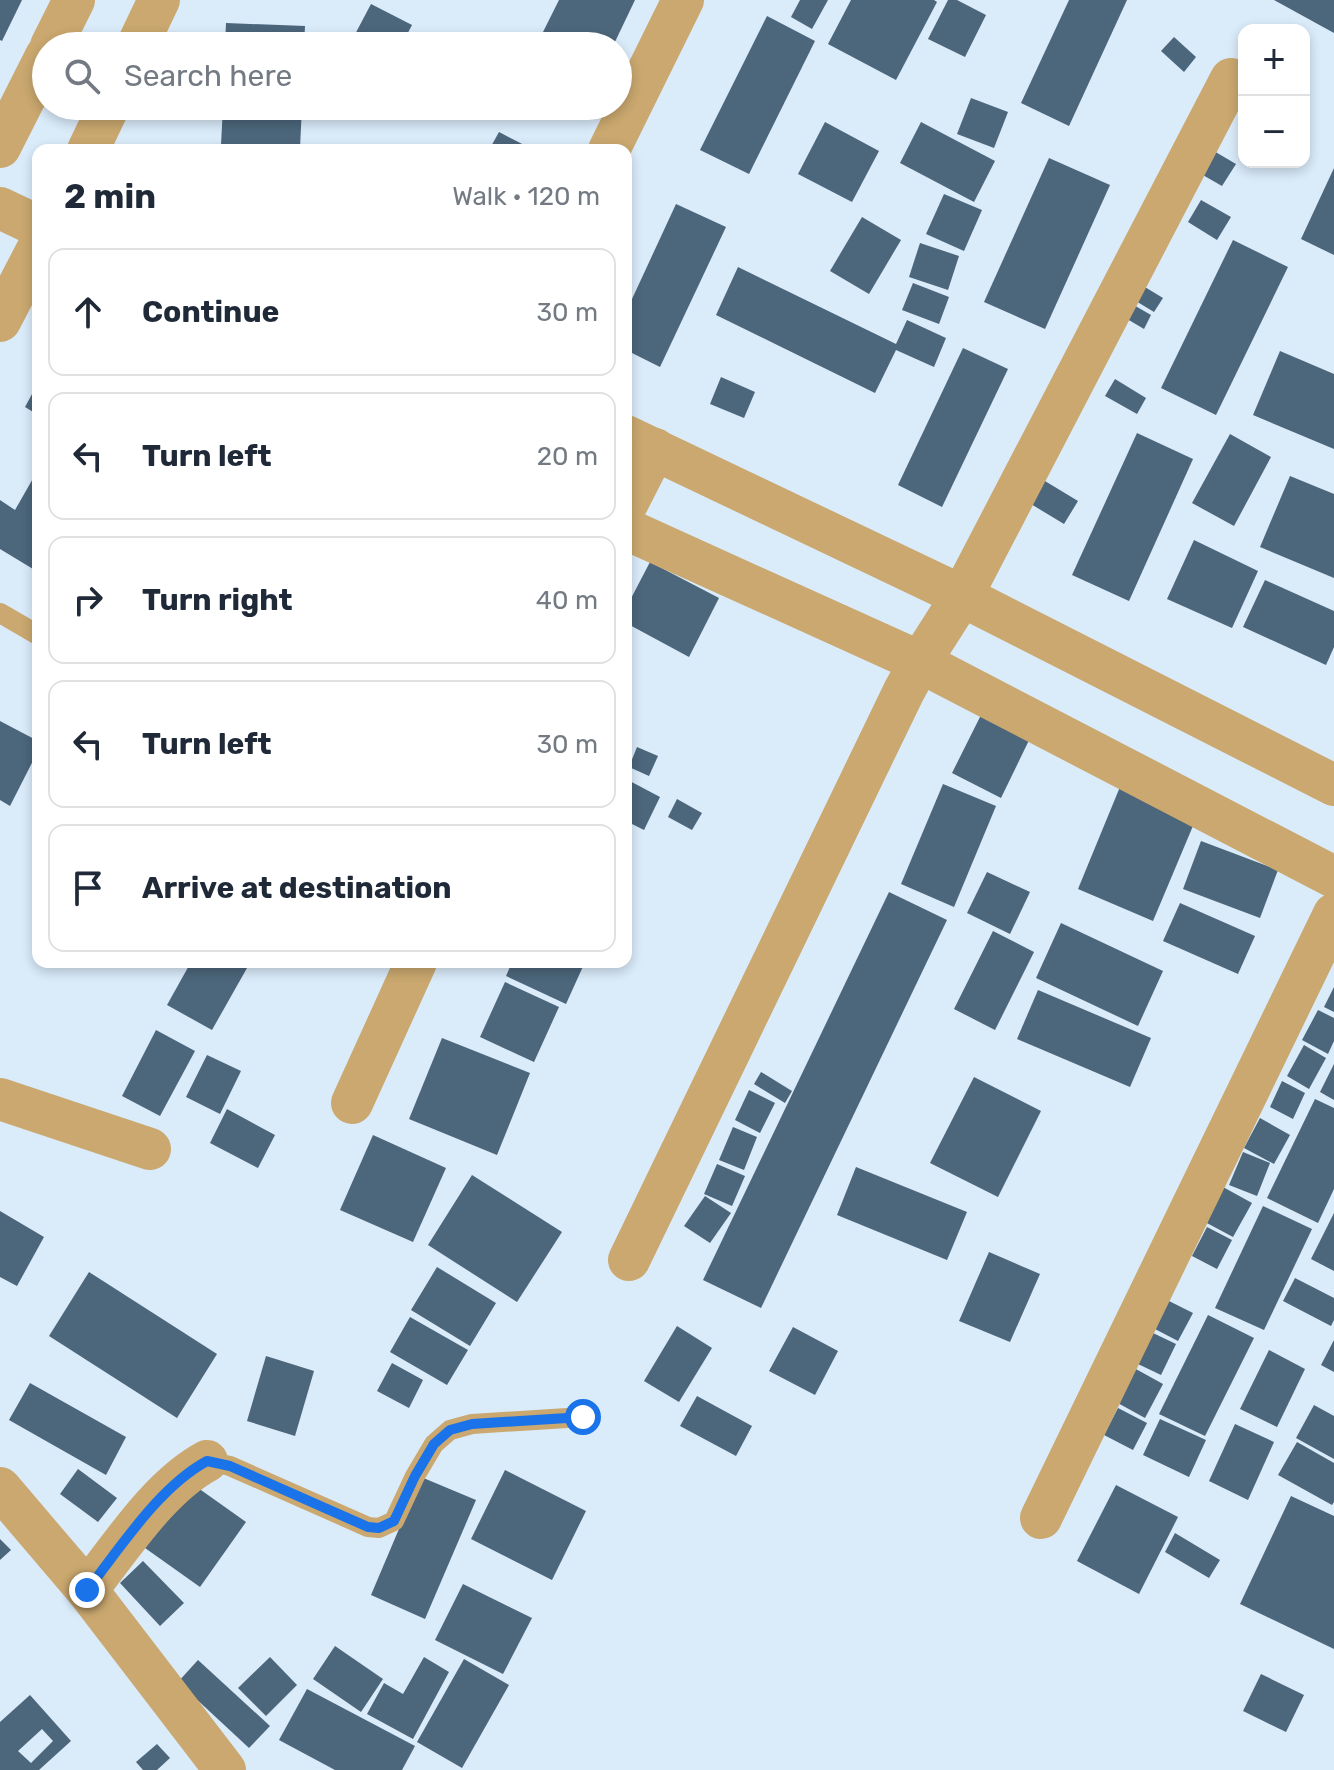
<!DOCTYPE html>
<html lang="en">
<head>
<meta charset="utf-8">
<style>
	body { margin:0; font-family:Rubik,sans-serif; background:#f6f6f7; color:#1f2937 }
	.controls { position:absolute; right:24px; top:24px; display:grid; overflow:hidden; border-radius:16px; box-shadow:0 4px 12px #0003 }
	.controls button { width:72px; height:72px; display:grid; place-items:center; padding:0; border:0; border-bottom:2px solid #e0e1e3; background:#fff; color:#1f2937; font:40px sans-serif }
	.stop { position:absolute; width:24px; height:24px; margin:-18px; border:6px solid #1a73e8; border-radius:50%; background:#fff }
	.stop.end { background:#1a73e8; border-color:#fff; box-shadow:0 2px 8px #0008 }
	.list { margin:0; padding:0; list-style:none }
	h2 { display:flex; justify-content:space-between; align-items:center; height:104px; margin:0; padding:0 32px; font-size:34px }
	h2 small { font-size:26px; font-weight:400; color:#747a83 }
	.list li { display:grid; grid-template-columns:52px 1fr auto; gap:24px; align-items:center; box-sizing:border-box; height:128px; margin:0 16px 16px; padding:0 16px; border:2px solid #e0e1e3; border-radius:16px }
	.list b { display:block; font-size:30px; white-space:nowrap }
	.list em { font-size:26px; font-style:normal; color:#747a83 }
	.icon { flex:none; width:44px; height:44px; fill:none; stroke:currentColor; stroke-width:2; stroke-linecap:round; stroke-linejoin:round }
	.map { position:relative; flex:none; width:1334px; height:1770px; overflow:hidden }
	.search { position:absolute; background:#fff; box-shadow:0 4px 12px #0003; left:32px; top:32px; width:600px; height:88px; display:flex; align-items:center; gap:20px; box-sizing:border-box; padding:0 28px; border-radius:44px; color:#747a83; font-size:30px }
	.panel { position:absolute; background:#fff; box-shadow:0 4px 12px #0003; left:32px; top:144px; width:600px; height:824px; border-radius:16px }
	.map>svg:first-child { display:block }
	.building { fill:#4c667b; fill-rule:evenodd }
	.lines { fill:none; stroke-linecap:round; stroke-linejoin:round }
	.lane { stroke:#caa86f; stroke-width:20 }
	.street { stroke:#caa86f; stroke-width:42 }
	.route { stroke:#1a73e8; stroke-width:10 }
</style>
</head>
<body>
<div class="map">
<svg width="1334" height="1770" viewBox="0 0 1334 1770">
	<rect width="100%" height="100%" fill="#daebfa"/>
	<g class="building">
		<polygon points="0,0 22,0 2,41 0,40"/>
		<polygon points="559,0 635,0 613,46 536,46"/>
		<polygon points="800,0 828,0 812,29 791,17"/>
		<polygon points="851,0 934,0 937,2 896,80 828,44"/>
		<polygon points="948,0 957,0 986,15 965,57 928,39"/>
		<polygon points="1069,0 1127,0 1069,126 1021,103"/>
		<polygon points="1274,0 1334,0 1334,33"/>
		<polygon points="371,4 412,25 401,46 363,46 352,40"/>
		<polygon points="767,16 815,41 749,174 700,150"/>
		<polygon points="226,23 305,26 304,46 225,46"/>
		<polygon points="1174,37 1196,57 1184,72 1161,51"/>
		<polygon points="971,98 1008,112 994,148 957,134"/>
		<polygon points="223,106 302,106 300,148 221,145"/>
		<polygon points="825,122 879,151 852,202 798,174"/>
		<polygon points="921,122 995,161 974,202 900,163"/>
		<polygon points="499,132 534,150 489,150"/>
		<polygon points="1207,147 1236,164 1222,186 1194,170"/>
		<polygon points="1049,158 1110,185 1045,329 984,302"/>
		<polygon points="1334,168 1334,255 1301,239"/>
		<polygon points="944,194 982,210 964,251 926,234"/>
		<polygon points="1201,200 1231,217 1217,240 1188,222"/>
		<polygon points="676,204 726,227 660,367 626,350 626,312"/>
		<polygon points="862,217 901,240 869,294 830,271"/>
		<polygon points="1233,240 1288,267 1216,415 1161,388"/>
		<polygon points="920,243 959,256 948,290 909,277"/>
		<polygon points="738,267 896,344 907,320 946,338 934,367 896,350 875,393 716,315"/>
		<polygon points="1130,278 1163,298 1154,312 1121,292"/>
		<polygon points="913,283 949,297 939,324 902,310"/>
		<polygon points="1125,300 1151,315 1144,329 1117,313"/>
		<polygon points="963,348 1008,369 942,507 898,485"/>
		<polygon points="1280,351 1334,374 1334,449 1253,415"/>
		<polygon points="721,377 755,392 744,418 710,404"/>
		<polygon points="1115,379 1146,398 1137,414 1105,396"/>
		<polygon points="38,383 38,415 25,407"/>
		<polygon points="1137,433 1193,459 1129,601 1072,575"/>
		<polygon points="1230,434 1271,457 1234,526 1192,503"/>
		<polygon points="35,475 38,477 38,572 0,549 0,500 15,510"/>
		<polygon points="1035,475 1078,501 1064,524 1021,498"/>
		<polygon points="1290,476 1334,494 1334,578 1260,547"/>
		<polygon points="1194,540 1258,571 1232,628 1167,599"/>
		<polygon points="650,562 719,598 689,657 626,623 626,608"/>
		<polygon points="1265,580 1334,611 1334,647 1326,665 1243,627"/>
		<polygon points="985,707 1033,732 1001,798 952,773"/>
		<polygon points="0,721 38,741 38,751 10,806 0,800"/>
		<polygon points="637,747 658,756 649,776 629,767"/>
		<polygon points="626,779 660,797 644,830 626,821"/>
		<polygon points="1122,782 1198,814 1153,921 1078,889"/>
		<polygon points="943,784 996,806 954,907 901,884"/>
		<polygon points="677,799 702,813 692,830 668,817"/>
		<polygon points="1201,841 1278,870 1260,918 1183,889"/>
		<polygon points="987,872 1030,892 1010,934 967,913"/>
		<polygon points="889,892 947,920 761,1308 703,1280"/>
		<polygon points="1180,903 1255,936 1238,974 1163,941"/>
		<polygon points="1061,923 1163,971 1138,1026 1036,978"/>
		<polygon points="993,931 1034,952 995,1030 954,1009"/>
		<polygon points="191,962 236,962 247,968 212,1030 167,1005"/>
		<polygon points="512,962 585,962 566,1004 506,976"/>
		<polygon points="505,982 559,1007 534,1062 480,1037"/>
		<polygon points="1334,987 1334,1012 1324,1007"/>
		<polygon points="1038,990 1151,1038 1130,1087 1017,1039"/>
		<polygon points="1318,1010 1334,1018 1334,1041 1328,1054 1302,1040"/>
		<polygon points="156,1030 195,1051 160,1116 122,1096"/>
		<polygon points="442,1038 530,1073 497,1155 409,1119"/>
		<polygon points="1304,1045 1326,1058 1309,1089 1287,1076"/>
		<polygon points="207,1055 241,1071 220,1114 186,1097"/>
		<polygon points="1334,1064 1334,1100 1320,1092"/>
		<polygon points="761,1072 792,1091 785,1103 754,1084"/>
		<polygon points="974,1077 1041,1111 998,1197 930,1163"/>
		<polygon points="1282,1081 1305,1093 1293,1119 1270,1107"/>
		<polygon points="749,1090 775,1103 760,1133 735,1120"/>
		<polygon points="1315,1099 1334,1108 1334,1189 1318,1223 1267,1198"/>
		<polygon points="227,1109 275,1135 258,1168 210,1143"/>
		<polygon points="1260,1118 1290,1135 1274,1164 1244,1148"/>
		<polygon points="733,1127 757,1137 744,1170 719,1160"/>
		<polygon points="373,1135 446,1168 413,1242 340,1210"/>
		<polygon points="1243,1152 1270,1163 1257,1196 1229,1185"/>
		<polygon points="717,1164 745,1176 732,1206 704,1194"/>
		<polygon points="856,1167 967,1212 947,1260 837,1215"/>
		<polygon points="472,1175 562,1232 517,1302 428,1245"/>
		<polygon points="1223,1187 1252,1203 1233,1237 1205,1222"/>
		<polygon points="705,1196 731,1213 710,1243 684,1226"/>
		<polygon points="1263,1206 1312,1229 1264,1330 1215,1308"/>
		<polygon points="0,1211 44,1237 17,1286 0,1277"/>
		<polygon points="1334,1213 1334,1271 1311,1259"/>
		<polygon points="1207,1227 1232,1240 1217,1269 1192,1256"/>
		<polygon points="989,1252 1040,1274 1010,1342 959,1321"/>
		<polygon points="437,1267 496,1303 470,1346 411,1310"/>
		<polygon points="89,1272 217,1354 177,1418 49,1336"/>
		<polygon points="1295,1278 1334,1298 1334,1320 1331,1326 1283,1301"/>
		<polygon points="1167,1300 1193,1313 1178,1341 1153,1328"/>
		<polygon points="1208,1315 1254,1338 1205,1436 1159,1414"/>
		<polygon points="410,1317 468,1350 447,1385 390,1352"/>
		<polygon points="677,1326 712,1348 679,1402 644,1381"/>
		<polygon points="793,1327 838,1351 815,1395 769,1371"/>
		<polygon points="1153,1333 1176,1344 1161,1375 1138,1364"/>
		<polygon points="1334,1340 1334,1372 1321,1365"/>
		<polygon points="1269,1350 1305,1369 1277,1427 1240,1409"/>
		<polygon points="266,1356 314,1371 295,1436 247,1421"/>
		<polygon points="392,1363 423,1380 409,1408 377,1391"/>
		<polygon points="1134,1368 1163,1384 1145,1418 1116,1402"/>
		<polygon points="30,1383 126,1437 106,1475 9,1420"/>
		<polygon points="697,1396 752,1426 736,1456 680,1426"/>
		<polygon points="1314,1405 1334,1416 1334,1459 1296,1438"/>
		<polygon points="1118,1408 1147,1423 1133,1450 1104,1435"/>
		<polygon points="1160,1419 1206,1440 1189,1477 1143,1455"/>
		<polygon points="1235,1424 1274,1442 1248,1500 1209,1481"/>
		<polygon points="1297,1442 1334,1463 1334,1502 1332,1505 1278,1475"/>
		<polygon points="78,1469 117,1498 98,1522 60,1494"/>
		<polygon points="505,1470 586,1511 552,1580 471,1539"/>
		<polygon points="421,1477 476,1500 425,1619 371,1595"/>
		<polygon points="184,1478 246,1522 200,1587 138,1543"/>
		<polygon points="1116,1485 1178,1517 1139,1594 1077,1561"/>
		<polygon points="1291,1496 1334,1516 1334,1649 1240,1604"/>
		<polygon points="1175,1533 1220,1560 1209,1578 1165,1552"/>
		<polygon points="0,1539 11,1550 0,1560"/>
		<polygon points="143,1561 184,1603 160,1626 120,1583"/>
		<polygon points="463,1584 532,1618 503,1674 435,1640"/>
		<polygon points="335,1646 383,1679 361,1712 313,1679"/>
		<polygon points="270,1657 297,1685 266,1716 238,1688"/>
		<polygon points="424,1657 449,1672 413,1739 367,1714 384,1683 403,1694"/>
		<polygon points="464,1659 509,1685 462,1768 417,1742"/>
		<polygon points="198,1660 270,1726 249,1748 178,1682"/>
		<polygon points="1261,1674 1304,1695 1286,1732 1243,1711"/>
		<polygon points="307,1689 415,1746 402,1770 335,1770 279,1740"/>
		<path d="M30 1695 71 1741 39 1770H0V1722ZM42 1729 53 1741 31 1763 18 1751Z"/>
		<polygon points="157,1744 170,1758 157,1770 143,1770 136,1762"/>
	</g>
	<g class="lines">
		<g class="lane">
			<polyline points="0,613 38,635"/>
			<polyline points="207,1461 230,1466 368,1527 379,1528 394,1521 415,1476 434,1444 450,1430 472,1424 583,1417"/>
		</g>
		<g class="street">
			<polyline points="51,46 74,0"/>
			<polyline points="137,46 159,0"/>
			<polyline points="0,147 46,56"/>
			<polyline points="88,150 109,106"/>
			<polyline points="609,150 683,0"/>
			<polyline points="0,208 38,226"/>
			<polyline points="0,321 38,248"/>
			<polyline points="626,436 962,596 1334,785"/>
			<polyline points="626,506 655,449"/>
			<polyline points="626,529 920,662 1334,877"/>
			<polyline points="0,1099 150,1149"/>
			<polyline points="352,1103 416,962"/>
			<polyline points="629,1260 904,691 920,662 962,596 1231,79"/>
			<polyline points="0,1488 87,1590 225,1770"/>
			<polyline points="1041,1518 1334,914"/>
			<path d="M87 1590C121 1547 159 1487 207 1461"/>
		</g>
	</g>
	<g class="lines">
		<path class="route" d="M87 1590C121 1547 159 1487 207 1461L230 1466 368 1527 379 1528 394 1521 415 1476 434 1444 450 1430 472 1424 583 1417"/>
	</g>
</svg>
<div class="controls">
<button>+</button>
<button>−</button>
</div>
<div class="stop" style="left:583px;top:1417px"></div>
<div class="stop end" style="left:87px;top:1590px"></div>
<div class="search"><svg class="icon" aria-label="search" viewBox="0 0 24 24"><circle cx="10" cy="10" r="6"/><path d="M15 15l6 6"/></svg>Search here</div>
<section class="panel">
<h2>2 min<small>Walk · 120 m</small></h2>
<ul class="list">
<li><svg class="icon" aria-label="ahead" viewBox="0 0 24 24"><path d="M12 20V5M6 11l6-6 6 6"/></svg><div><b>Continue</b></div><em>30 m</em></li>
<li><svg class="icon" aria-label="left" viewBox="0 0 24 24"><path d="M17 20v-9H6M10 6l-5 5 5 5"/></svg><div><b>Turn left</b></div><em>20 m</em></li>
<li><svg class="icon" aria-label="right" viewBox="0 0 24 24"><path d="M7 20v-9h11M14 6l5 5-5 5"/></svg><div><b>Turn right</b></div><em>40 m</em></li>
<li><svg class="icon" aria-label="left" viewBox="0 0 24 24"><path d="M17 20v-9H6M10 6l-5 5 5 5"/></svg><div><b>Turn left</b></div><em>30 m</em></li>
<li><svg class="icon" aria-label="arrive" viewBox="0 0 24 24"><path d="M6 21V4h12l-3 4 3 4H6"/></svg><div><b>Arrive at destination</b></div></li>
</ul>
</section>
</div>
</body>
</html>
